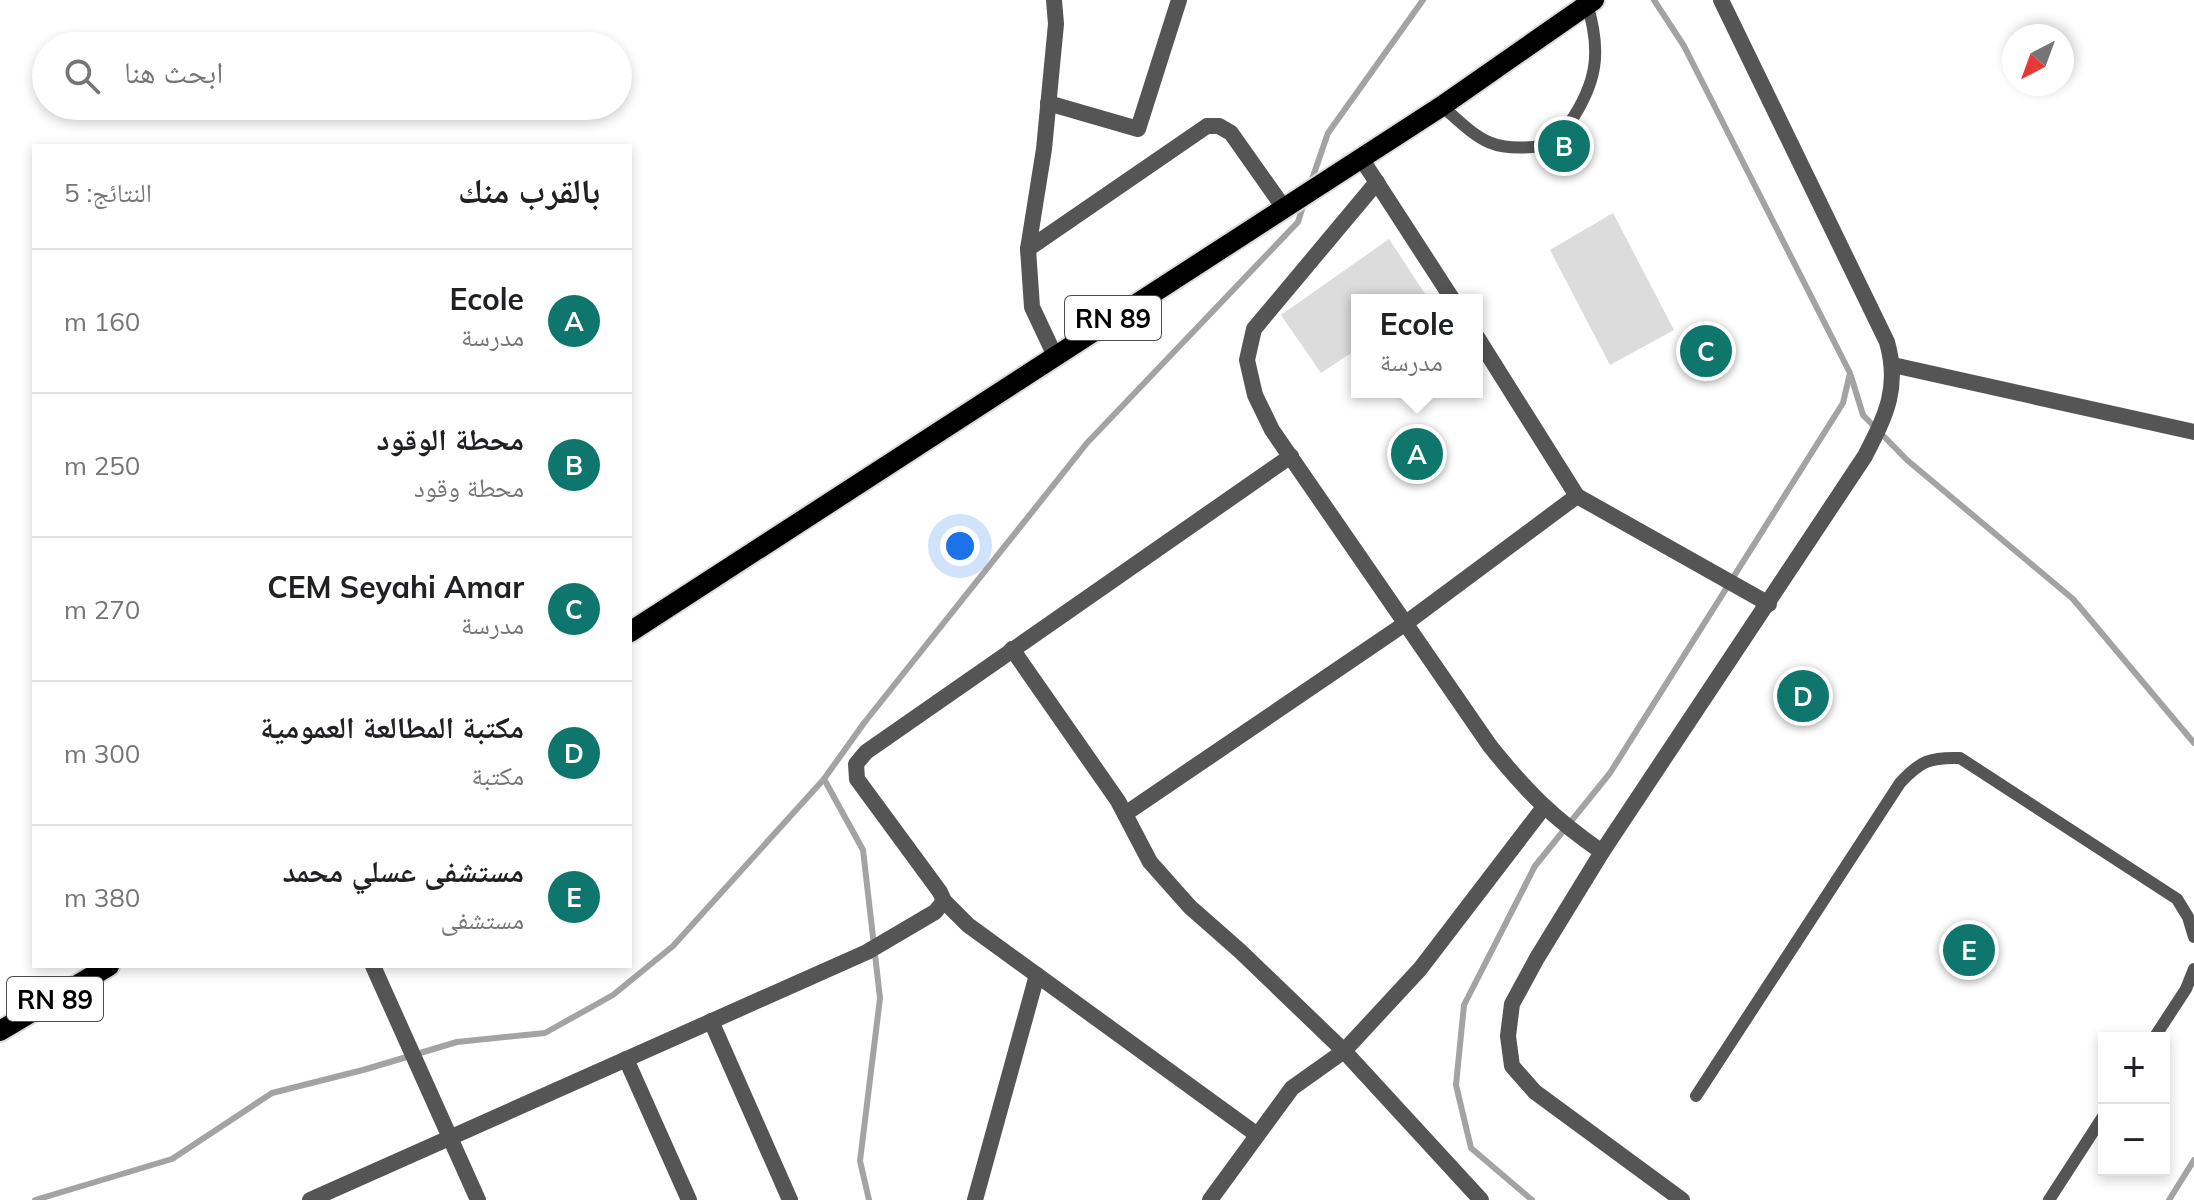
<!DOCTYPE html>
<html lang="ar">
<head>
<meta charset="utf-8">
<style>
	body { margin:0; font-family:Mulish,"Noto Naskh Arabic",sans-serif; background:#f6f6f6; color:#202124; direction:rtl }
	.controls { position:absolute; right:24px; bottom:24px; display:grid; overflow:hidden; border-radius:0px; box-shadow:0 4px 12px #0003 }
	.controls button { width:72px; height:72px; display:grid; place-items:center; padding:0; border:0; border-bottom:2px solid #e0e0e0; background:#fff; color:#202124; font:40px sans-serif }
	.compass { position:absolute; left:2002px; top:24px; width:72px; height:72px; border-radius:50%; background:#fff; box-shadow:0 4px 12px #0003; rotate:221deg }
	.you { position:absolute; left:960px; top:546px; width:28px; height:28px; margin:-20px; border:6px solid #fff; border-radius:50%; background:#1a73e8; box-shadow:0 0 0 12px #1a73e833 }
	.badge { display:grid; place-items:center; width:52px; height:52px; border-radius:50%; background:#0f766e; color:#fff; font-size:26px; font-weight:700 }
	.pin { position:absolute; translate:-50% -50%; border:4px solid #fff; box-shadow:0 2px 8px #0006 }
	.popup { position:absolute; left:1351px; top:294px; width:132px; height:104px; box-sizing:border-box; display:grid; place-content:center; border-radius:0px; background:#fff; filter:drop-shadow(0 2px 6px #0005); font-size:26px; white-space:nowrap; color:#757577 }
	.popup b { font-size:30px; color:#202124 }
	.popup::after { content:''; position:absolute; left:50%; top:100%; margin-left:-16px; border:16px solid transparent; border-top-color:#fff }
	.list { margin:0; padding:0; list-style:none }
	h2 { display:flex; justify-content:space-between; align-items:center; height:104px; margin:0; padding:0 32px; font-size:34px }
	h2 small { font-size:26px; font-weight:400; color:#757577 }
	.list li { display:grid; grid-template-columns:52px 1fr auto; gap:24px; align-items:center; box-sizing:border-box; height:144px; padding:0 32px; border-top:2px solid #e0e0e0 }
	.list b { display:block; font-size:30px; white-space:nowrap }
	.list p { margin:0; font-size:26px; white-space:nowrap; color:#757577 }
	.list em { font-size:26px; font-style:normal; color:#757577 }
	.icon { flex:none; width:44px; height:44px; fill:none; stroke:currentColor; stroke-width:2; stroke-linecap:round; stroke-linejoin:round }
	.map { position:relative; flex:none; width:2194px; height:1200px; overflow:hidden; direction:ltr }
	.search { position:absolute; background:#fff; box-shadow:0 4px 12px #0003; left:32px; top:32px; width:600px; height:88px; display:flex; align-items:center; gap:20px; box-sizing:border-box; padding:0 28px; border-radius:44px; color:#757577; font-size:30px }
	.panel { position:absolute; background:#fff; box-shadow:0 4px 12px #0003; left:32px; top:144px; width:600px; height:824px; border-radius:0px; direction:rtl }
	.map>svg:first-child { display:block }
	.pitch { fill:#dcdcdc }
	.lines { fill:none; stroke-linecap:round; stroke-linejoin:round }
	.stream { stroke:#a3a3a3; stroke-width:6 }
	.primary-casing { stroke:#dbdbdb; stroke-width:24 }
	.service { stroke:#555; stroke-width:12 }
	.minor { stroke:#555; stroke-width:16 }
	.primary { stroke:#000; stroke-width:20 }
	.labels { text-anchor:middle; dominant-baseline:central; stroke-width:6; stroke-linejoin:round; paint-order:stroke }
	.shield { fill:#fff; stroke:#4c4c4c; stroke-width:2 }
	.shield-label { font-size:26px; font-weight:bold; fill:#000 }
</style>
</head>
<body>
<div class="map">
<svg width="2194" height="1200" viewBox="0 0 2194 1200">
	<rect width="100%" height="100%" fill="#fff"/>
	<g class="pitch">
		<polygon points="1613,213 1674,330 1610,365 1550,250"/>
		<polygon points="1389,239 1429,300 1357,300 1357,349 1321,373 1281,315"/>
	</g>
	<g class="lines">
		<g class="stream">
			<polyline points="1310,185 1328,133 1423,0"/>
			<polyline points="1851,376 1863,415 1907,460 2073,599 2194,743"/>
			<polyline points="824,779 863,850 880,998 860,1161 869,1200"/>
			<polyline points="35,1200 172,1159 272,1093 363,1070 457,1042 545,1033 613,995 673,946 824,779 864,723 1087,443 1298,222 1304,203"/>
			<polyline points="1532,1200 1471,1148 1456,1085 1464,1005 1535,866 1610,773 1843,403 1850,373 1684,46 1654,0"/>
			<polyline points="2169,1200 2194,1160"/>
		</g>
		<defs>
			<g id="primary">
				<polyline points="630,632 1442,106 1594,0"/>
				<polyline points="0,1031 109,966"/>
			</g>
		</defs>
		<use href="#primary" class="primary-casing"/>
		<g class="service">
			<path d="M1442 106C1479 139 1490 153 1542 146"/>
			<path d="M1569 124C1597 83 1602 52 1587 4"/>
			<polyline points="2154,1038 2186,989 2194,969"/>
			<path d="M1696 1096 1900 783C1920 761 1930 757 1960 758L2177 899 2188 917 2194 937"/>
			<polyline points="2049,1200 2104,1115"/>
		</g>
		<g class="minor">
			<polyline points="1054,0 1056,24 1044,149 1028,249 1032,307 1055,356"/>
			<polyline points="1048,103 1138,129 1179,0"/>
			<polyline points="1361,158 1453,300"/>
			<path d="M1377 182 1254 329 1247 360 1255 395 1272 430 1490 746C1527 792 1553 818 1602 852"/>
			<polyline points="1028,249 1207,126 1219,126 1231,133 1284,208"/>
			<polyline points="1477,337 1577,496 1769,604"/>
			<polyline points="1893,365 2194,432"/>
			<polyline points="1012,649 1118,801 1150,862 1190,907 1240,951 1344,1051 1481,1200"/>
			<polyline points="1125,814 1406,623 1577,496"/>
			<polyline points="373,966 478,1200"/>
			<polyline points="711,1021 790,1200"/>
			<polyline points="626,1059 689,1200"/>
			<polyline points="1256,1134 968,925 944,901 940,892 857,779 856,764 866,752 1291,456"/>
			<polyline points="310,1200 867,952 935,912 944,901"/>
			<polyline points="975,1200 1037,975"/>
			<polyline points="1210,1200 1292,1088 1344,1051 1420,969 1544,807"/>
			<path d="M1682 1200 1535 1092 1512 1066 1508 1036 1512 1004 1537 958 1602 852 1865 456C1886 415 1900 388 1887 342L1721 0"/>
		</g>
		<use href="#primary" class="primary"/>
	</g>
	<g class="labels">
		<g class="shield">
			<rect x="1065" y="296" width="96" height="44" rx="6"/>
			<rect x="7" y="977" width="96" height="44" rx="6"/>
		</g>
		<g class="shield-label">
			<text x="1113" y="318">RN 89</text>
			<text x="55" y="999">RN 89</text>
		</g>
	</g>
</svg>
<div class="controls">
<button>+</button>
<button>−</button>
</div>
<svg class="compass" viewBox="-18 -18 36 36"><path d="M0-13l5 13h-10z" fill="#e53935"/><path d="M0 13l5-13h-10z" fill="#757577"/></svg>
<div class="you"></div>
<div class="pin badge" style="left:1417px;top:454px">A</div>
<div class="popup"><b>Ecole</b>مدرسة</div>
<div class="pin badge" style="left:1564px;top:146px">B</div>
<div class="pin badge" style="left:1706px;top:351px">C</div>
<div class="pin badge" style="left:1803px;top:696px">D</div>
<div class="pin badge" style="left:1969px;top:950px">E</div>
<div class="search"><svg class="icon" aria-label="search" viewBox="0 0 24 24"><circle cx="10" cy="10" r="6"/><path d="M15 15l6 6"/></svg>ابحث هنا</div>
<section class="panel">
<h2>بالقرب منك<small>النتائج: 5</small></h2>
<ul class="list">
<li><span class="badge">A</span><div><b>Ecole</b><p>مدرسة</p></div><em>160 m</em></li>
<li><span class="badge">B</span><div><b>محطة الوقود</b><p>محطة وقود</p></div><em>250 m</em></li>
<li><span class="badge">C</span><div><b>CEM Seyahi Amar</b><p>مدرسة</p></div><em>270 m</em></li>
<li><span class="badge">D</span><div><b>مكتبة المطالعة العمومية</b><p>مكتبة</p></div><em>300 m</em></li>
<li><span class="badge">E</span><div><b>مستشفى عسلي محمد</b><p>مستشفى</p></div><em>380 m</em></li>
</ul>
</section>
</div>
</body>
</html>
